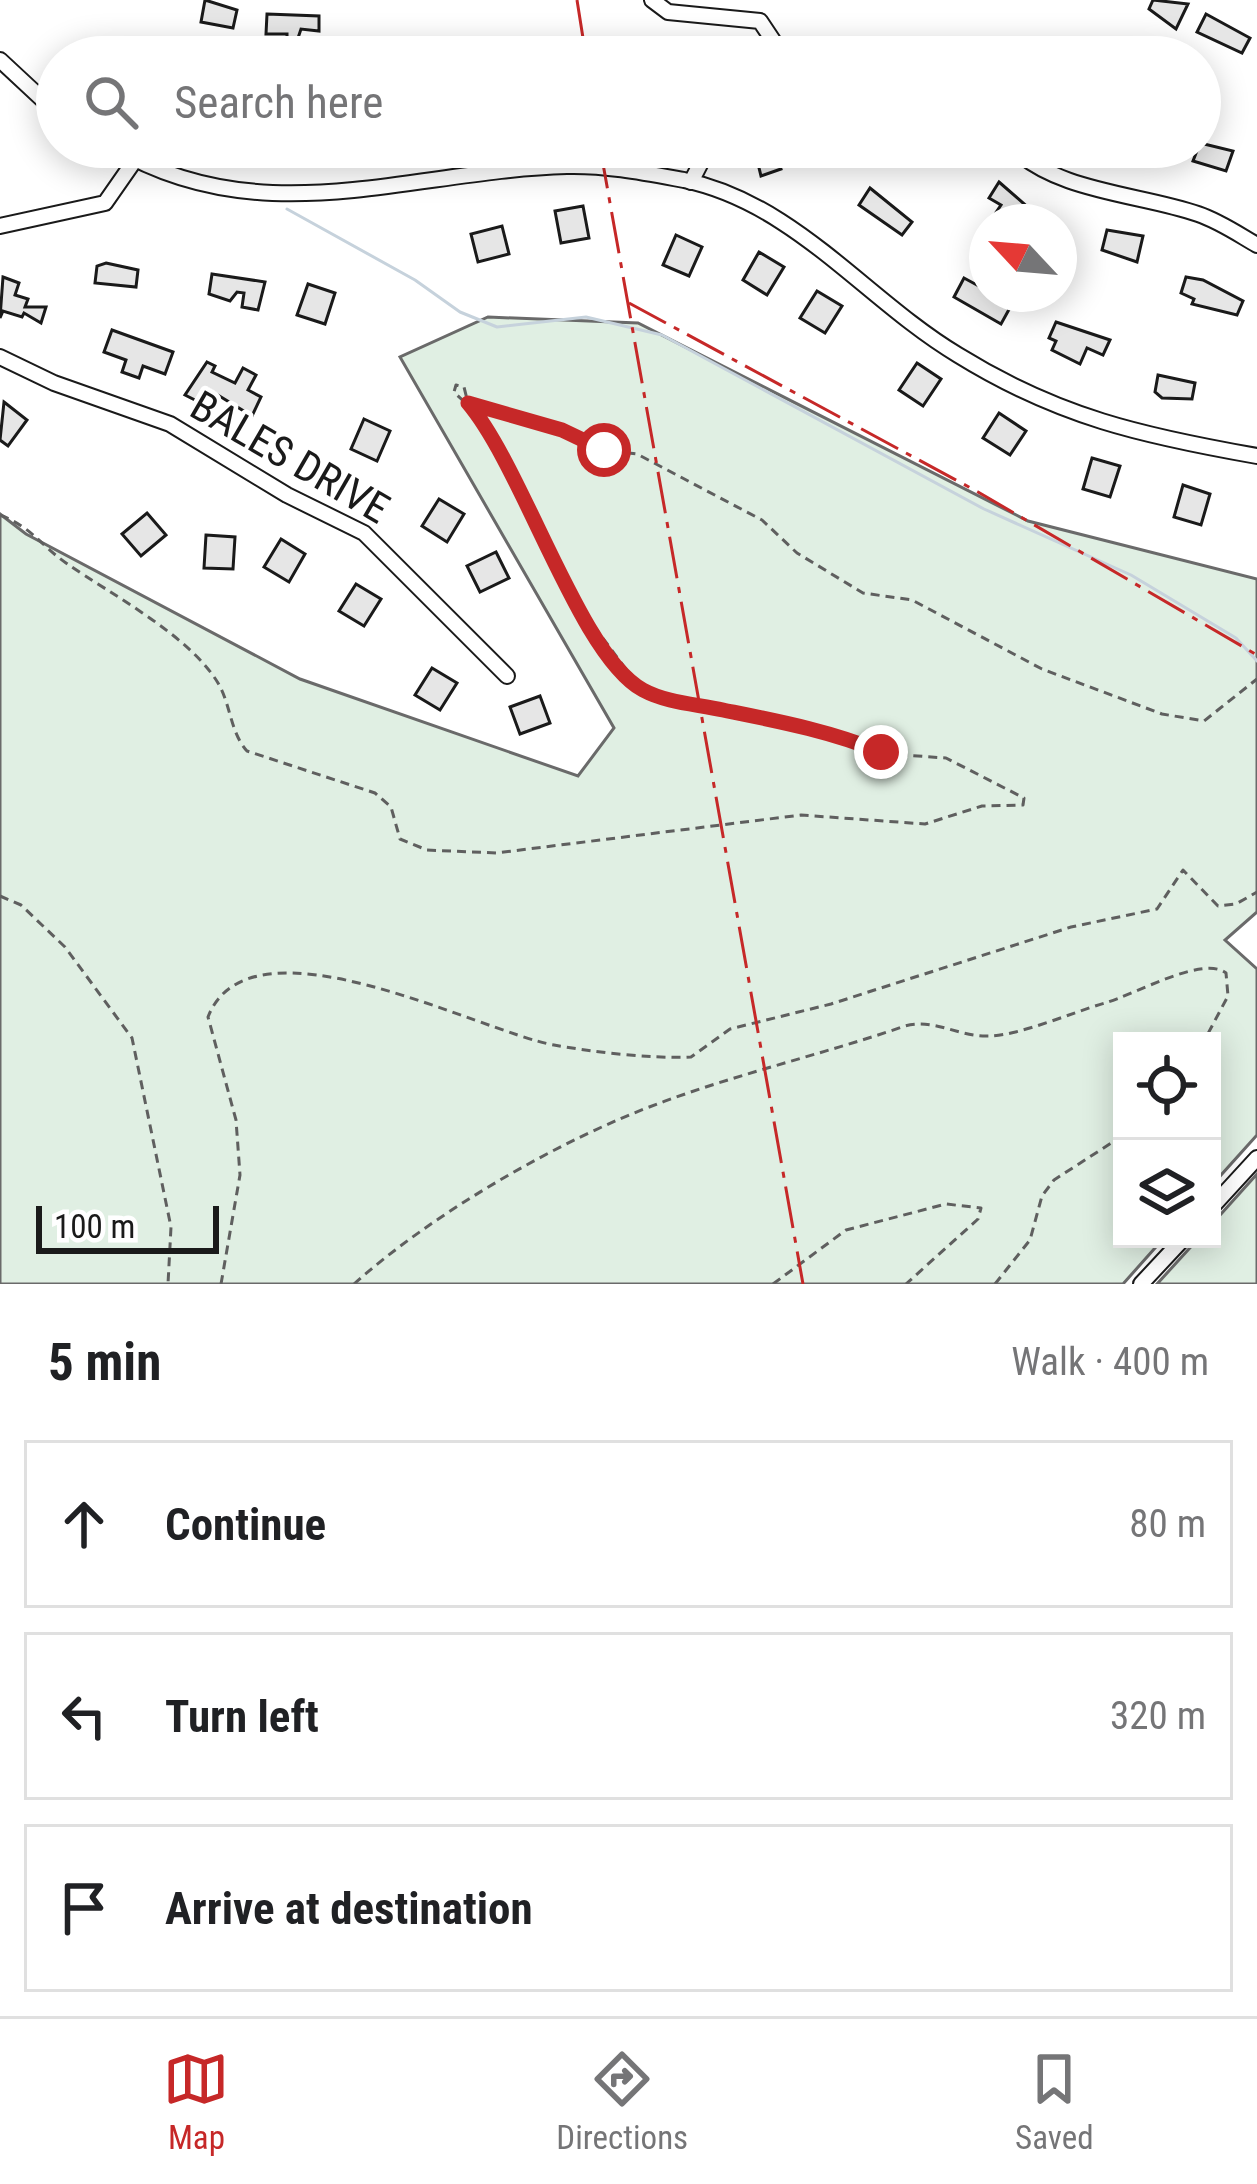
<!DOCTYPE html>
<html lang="en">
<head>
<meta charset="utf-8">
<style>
	body { margin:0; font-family:"Roboto Condensed",sans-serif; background:#f2f2f2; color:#202124 }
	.controls { position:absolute; right:36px; bottom:36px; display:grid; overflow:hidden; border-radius:0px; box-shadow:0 6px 30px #0003 }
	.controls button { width:108px; height:108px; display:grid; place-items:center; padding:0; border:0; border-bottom:3px solid #e0e0e0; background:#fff; color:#202124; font:60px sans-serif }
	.compass { position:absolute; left:969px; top:204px; width:108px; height:108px; border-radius:50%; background:#fff; box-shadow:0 6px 30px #0003; rotate:296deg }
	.scale { position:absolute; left:36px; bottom:30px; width:183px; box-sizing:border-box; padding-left:12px; border:6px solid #1a1a1a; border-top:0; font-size:33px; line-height:42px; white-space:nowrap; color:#1a1a1a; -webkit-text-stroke:9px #fff; paint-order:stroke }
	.stop { position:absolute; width:36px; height:36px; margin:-27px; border:9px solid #c62828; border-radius:50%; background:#fff }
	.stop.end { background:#c62828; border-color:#fff; box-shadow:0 3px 12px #0008 }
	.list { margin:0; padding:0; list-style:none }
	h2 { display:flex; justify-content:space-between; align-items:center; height:156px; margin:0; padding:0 48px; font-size:51px }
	h2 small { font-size:39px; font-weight:400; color:#757577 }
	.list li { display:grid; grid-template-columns:78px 1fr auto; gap:36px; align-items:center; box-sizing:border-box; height:168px; margin:0 24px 24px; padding:0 24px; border:3px solid #e0e0e0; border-radius:0px }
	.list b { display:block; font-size:45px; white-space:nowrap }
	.list em { font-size:39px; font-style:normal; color:#757577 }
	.icon { flex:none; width:66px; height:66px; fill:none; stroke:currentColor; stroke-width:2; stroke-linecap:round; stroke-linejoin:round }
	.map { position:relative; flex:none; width:1257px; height:1284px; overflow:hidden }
	.search { position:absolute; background:#fff; box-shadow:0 6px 30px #0003; left:36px; right:36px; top:36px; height:132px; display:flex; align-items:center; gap:30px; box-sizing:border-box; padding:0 42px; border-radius:66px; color:#757577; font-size:45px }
	.sheet { height:732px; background:#fff }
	nav { display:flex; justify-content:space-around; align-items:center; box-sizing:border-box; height:168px; border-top:3px solid #e0e0e0; background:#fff; font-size:33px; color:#757577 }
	nav a { display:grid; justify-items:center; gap:6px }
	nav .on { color:#c62828 }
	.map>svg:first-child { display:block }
	.green { fill:#e0efe3; stroke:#6a6a6a; stroke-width:3 }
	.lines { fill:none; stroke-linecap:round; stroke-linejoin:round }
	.stream { stroke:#c6d2dc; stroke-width:3 }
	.building { fill:#e6e6e6; stroke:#1a1a1a; stroke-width:3 }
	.minor-casing { stroke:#1a1a1a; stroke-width:18 }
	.path { stroke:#5f5f5f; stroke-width:3; stroke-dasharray:9 6; stroke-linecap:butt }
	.minor { stroke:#fff; stroke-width:14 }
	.power { stroke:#c62828; stroke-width:3; stroke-dasharray:42 9 6 9; stroke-linecap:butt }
	.route { stroke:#c62828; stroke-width:15 }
	.labels { text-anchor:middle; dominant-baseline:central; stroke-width:9; stroke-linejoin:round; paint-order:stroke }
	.street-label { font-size:42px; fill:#1a1a1a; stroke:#fff }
</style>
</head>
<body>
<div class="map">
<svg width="1257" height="1284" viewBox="0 0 1257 1284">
	<rect width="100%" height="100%" fill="#fff"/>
	<g class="green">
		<polygon points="488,317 638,323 1028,521 1257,579 1257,912 1225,940 1257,969 1257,1135 1212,1185 1212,1041 1122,1041 1122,1239 1163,1239 1123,1284 0,1284 0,514 26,534 300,679 578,776 614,728 400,357"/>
		<polygon points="1257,1174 1257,1284 1157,1284 1198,1239 1212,1239 1212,1224"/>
	</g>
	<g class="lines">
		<polyline class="stream" points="287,209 415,280 460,312 497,327 586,317 662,335 984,509 1131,575 1236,638 1257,661"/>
	</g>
	<g class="building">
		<polygon points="205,0 237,10 233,28 201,22"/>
		<polygon points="1153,0 1188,4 1176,29 1149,9"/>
		<polygon points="267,14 319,16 319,31 301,29 297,41 287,41 287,34 266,34"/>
		<polygon points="1206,14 1250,38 1242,53 1197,32"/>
		<polygon points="113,40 132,57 107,57 102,52"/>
		<polygon points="721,49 723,57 689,57 693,50 704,57"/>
		<polygon points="1200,143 1233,151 1226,171 1193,161"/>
		<polygon points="754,147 774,147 781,169 761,176"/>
		<polygon points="999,182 1030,209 1022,222 995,214 1001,205 989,198"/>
		<polygon points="870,188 912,222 902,235 859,205"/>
		<polygon points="583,206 589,238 561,243 555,211"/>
		<polygon points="502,226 509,254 478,262 471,234"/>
		<polygon points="1107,230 1143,236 1137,262 1102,250"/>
		<polygon points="676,235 702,247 689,276 663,265"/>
		<polygon points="759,252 784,267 767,295 743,280"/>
		<polygon points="106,263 138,270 136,287 95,283 97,266"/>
		<polygon points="212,274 265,282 258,310 242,307 244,293 237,292 230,301 209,294"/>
		<polygon points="3,277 19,283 15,295 28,299 25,307 46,307 41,323 24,313 22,317 3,311 0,318"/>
		<polygon points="1186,277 1203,280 1243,301 1237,315 1192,304 1194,299 1181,293"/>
		<polygon points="964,278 1012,304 1001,324 954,297"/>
		<polygon points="308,284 335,293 325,324 297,315"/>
		<polygon points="817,291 842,306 825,333 800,318"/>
		<polygon points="1056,322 1110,340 1103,355 1087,348 1080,364 1052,350 1056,341 1049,338"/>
		<polygon points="112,330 173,352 165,374 143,366 139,378 122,372 126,360 104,352"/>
		<polygon points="207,362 215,366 212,372 235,383 243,368 256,375 248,390 261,397 252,416 208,389 199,402 185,395"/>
		<polygon points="917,363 941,379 923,406 899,390"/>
		<polygon points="1158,375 1195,383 1192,399 1162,398 1155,392"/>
		<polygon points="4,402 27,420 8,446 0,440"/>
		<polygon points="999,413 1026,431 1010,455 983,438"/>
		<polygon points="364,419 390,431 377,461 351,449"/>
		<polygon points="1092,458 1120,466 1110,497 1083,489"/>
		<polygon points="1183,485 1210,494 1201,525 1174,517"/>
		<polygon points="439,499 464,514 447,542 422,526"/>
		<polygon points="147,513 166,535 141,556 122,534"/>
		<polygon points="206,535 235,537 233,569 204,568"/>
		<polygon points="281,539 305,554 289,582 264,567"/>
		<polygon points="496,552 509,578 480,592 467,566"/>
		<polygon points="356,584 381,599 364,626 339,611"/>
		<polygon points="432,668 457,683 440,710 415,695"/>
		<polygon points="540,696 550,723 520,734 510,707"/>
	</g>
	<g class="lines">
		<defs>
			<g id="minor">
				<polyline points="652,0 668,12 760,21 784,57"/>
				<polyline points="827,57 859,46 897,57"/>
				<polyline points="0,60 57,113"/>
				<path d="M113 147C261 236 413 170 567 166 607 165 646 173 684 180 795 203 866 300 958 355 1058 417 1143 436 1257 456"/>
				<path d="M1012 147C1056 192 1141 194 1198 214 1219 221 1238 234 1257 245"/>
				<polyline points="691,182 709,147"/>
				<polyline points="0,226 105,203 135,160"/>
				<polyline points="0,357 54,383 170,424 287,495 364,533 507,676"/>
				<polyline points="1212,1207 1257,1158"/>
				<polyline points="1141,1284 1183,1239"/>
			</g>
		</defs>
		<use href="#minor" class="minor-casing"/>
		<g class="path">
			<polyline points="470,403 562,430 604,450 637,454 762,520 797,553 863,593 912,600 1042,669 1162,714 1204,721 1257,679"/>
			<path d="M0 515C33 528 39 544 66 563 112 595 189 635 218 683 231 705 230 732 247 751L375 793 391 807 400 839 427 850 496 853 801 815 925 824 982 806 1023 805 1024 798 946 758 888 754 807 726 680 702 640 688 570 594 512 465 481 418 454 392 456 385 464 387 468 403"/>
			<polyline points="0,896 21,905 65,947 132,1038 171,1227 168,1284"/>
			<path d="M221 1284 240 1175 236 1120 208 1017C250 909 480 1032 554 1045 593 1052 652 1059 691 1057L730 1029 831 1004 1071 927 1157 909 1183 870 1218 906 1236 904 1257 892"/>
			<path d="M354 1284C433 1213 561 1139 660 1103 740 1073 824 1054 905 1026 934 1018 959 1037 988 1036 1019 1036 1073 1012 1105 1003 1136 994 1203 955 1226 973L1228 996 1204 1041"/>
			<polyline points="773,1284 846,1230 946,1204 981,1208 978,1219 906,1284"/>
			<polyline points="995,1284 1030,1240 1042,1196 1054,1180 1122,1136"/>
		</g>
		<use href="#minor" class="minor"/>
		<g class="power">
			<polyline points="577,0 586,57"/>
			<polyline points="600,147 803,1284"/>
			<polyline points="629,303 978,492 1257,655"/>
		</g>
	</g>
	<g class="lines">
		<path class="route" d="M604 450 562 430 468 403C524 469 579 655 643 690 667 703 696 704 723 710 777 721 830 731 881 752"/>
	</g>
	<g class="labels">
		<g class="street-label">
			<text transform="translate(290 457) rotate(30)">BALES DRIVE</text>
		</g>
	</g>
</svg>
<div class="controls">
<button><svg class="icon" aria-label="locate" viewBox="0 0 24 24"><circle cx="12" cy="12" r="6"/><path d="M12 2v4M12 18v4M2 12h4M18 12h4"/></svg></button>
<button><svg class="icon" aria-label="layers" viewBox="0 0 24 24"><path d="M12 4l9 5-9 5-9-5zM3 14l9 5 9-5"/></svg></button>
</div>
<svg class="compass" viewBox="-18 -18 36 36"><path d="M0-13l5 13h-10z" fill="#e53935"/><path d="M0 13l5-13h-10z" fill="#757577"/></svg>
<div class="scale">100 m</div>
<div class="stop" style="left:604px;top:450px"></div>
<div class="stop end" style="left:881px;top:752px"></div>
<div class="search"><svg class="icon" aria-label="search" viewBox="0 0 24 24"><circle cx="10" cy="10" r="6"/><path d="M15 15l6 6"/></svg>Search here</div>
</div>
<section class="sheet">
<h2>5 min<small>Walk · 400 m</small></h2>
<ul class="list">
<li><svg class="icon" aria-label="ahead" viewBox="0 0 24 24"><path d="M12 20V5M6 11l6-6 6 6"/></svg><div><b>Continue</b></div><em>80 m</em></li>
<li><svg class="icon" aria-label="left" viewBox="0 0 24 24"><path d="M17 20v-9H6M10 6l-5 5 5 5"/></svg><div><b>Turn left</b></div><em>320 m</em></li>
<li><svg class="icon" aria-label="arrive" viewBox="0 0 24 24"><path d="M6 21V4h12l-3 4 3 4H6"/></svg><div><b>Arrive at destination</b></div></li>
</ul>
</section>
<nav>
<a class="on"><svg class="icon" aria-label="map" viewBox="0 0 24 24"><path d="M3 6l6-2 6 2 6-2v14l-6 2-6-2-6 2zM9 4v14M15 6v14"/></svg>Map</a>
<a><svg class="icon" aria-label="directions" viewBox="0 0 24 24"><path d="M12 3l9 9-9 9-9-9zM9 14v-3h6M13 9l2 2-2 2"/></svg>Directions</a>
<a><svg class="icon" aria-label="saved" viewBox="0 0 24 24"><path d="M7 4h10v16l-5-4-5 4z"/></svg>Saved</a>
</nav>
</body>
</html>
